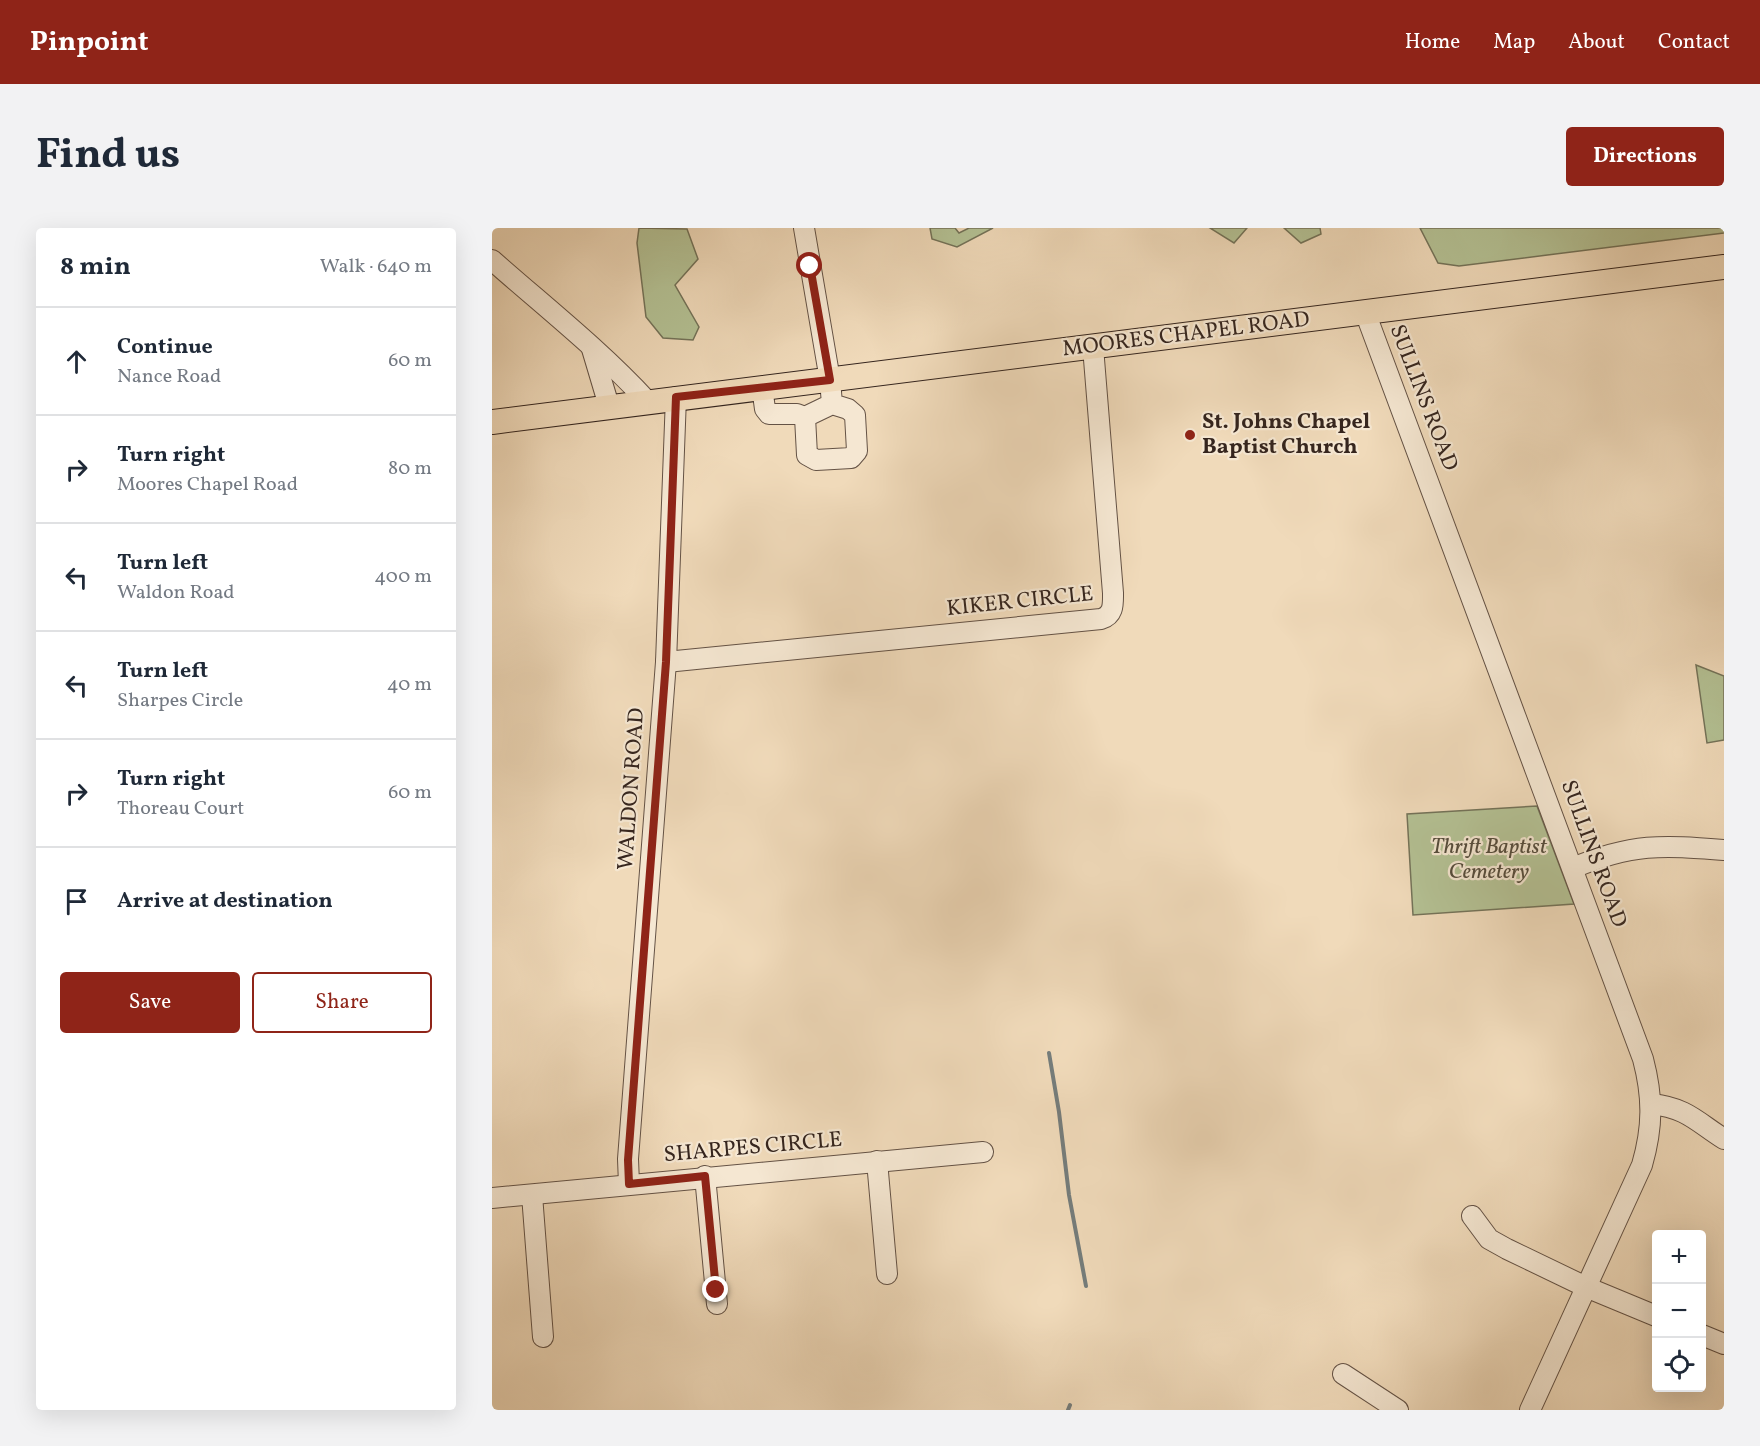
<!DOCTYPE html>
<html lang="en">
<head>
<meta charset="utf-8">
<style>
	body { margin:0; font-family:Vollkorn,serif; background:#f2f2f3; color:#1f2937 }
	.controls { position:absolute; right:18px; bottom:18px; display:grid; overflow:hidden; border-radius:6px; box-shadow:0 6px 24px #0002 }
	.controls button { width:54px; height:54px; display:grid; place-items:center; padding:0; border:0; border-bottom:2px solid #e0e1e3; background:#fff; color:#1f2937; font:30px sans-serif }
	.stop { position:absolute; width:18px; height:18px; margin:-14px; border:4px solid #8f2418; border-radius:50%; background:#fff }
	.stop.end { background:#8f2418; border-color:#fff; box-shadow:0 2px 6px #0008 }
	.list { margin:0; padding:0; list-style:none }
	h2 { display:flex; justify-content:space-between; align-items:center; height:78px; margin:0; padding:0 24px; font-size:26px }
	h2 small { font-size:20px; font-weight:400; color:#747a83 }
	.list li { display:grid; grid-template-columns:39px 1fr auto; gap:18px; align-items:center; box-sizing:border-box; height:108px; padding:0 24px; border-top:2px solid #e0e1e3 }
	.list b { display:block; font-size:22px; white-space:nowrap }
	.list p { margin:0; font-size:20px; white-space:nowrap; color:#747a83 }
	.list em { font-size:20px; font-style:normal; color:#747a83 }
	.actions { display:flex; gap:12px; padding:18px 24px }
	.actions a { flex:1; padding:14px 0; border:2px solid #8f2418; border-radius:6px; text-align:center; font-size:21px; color:#8f2418 }
	.actions .main { background:#8f2418; color:#fff }
	.icon { flex:none; width:33px; height:33px; fill:none; stroke:currentColor; stroke-width:2; stroke-linecap:round; stroke-linejoin:round }
	.map { position:relative; flex:none; width:1232px; height:1182px; overflow:hidden; border-radius:6px }
	header { display:flex; align-items:center; gap:36px; box-sizing:border-box; height:84px; padding:0 30px; background:#8f2418; color:#fff }
	header strong { font-size:28px }
	nav { display:flex; gap:33px; margin-inline-start:auto; font-size:21px }
	.intro { display:flex; align-items:center; justify-content:space-between; box-sizing:border-box; height:144px; padding:0 36px }
	h1 { margin:0; font-size:42px }
	.button { padding:15px 27px; border-radius:6px; background:#8f2418; color:#fff; font-size:21px; font-weight:700 }
	main { display:flex; gap:36px; padding:0 36px }
	aside { flex:1; background:#fff; border-radius:6px; box-shadow:0 6px 24px #0002 }
	.map>svg:first-child { display:block }
	.green { fill:#b4c194; stroke:#747359; stroke-width:1.5 }
	.lines { fill:none; stroke-linecap:round; stroke-linejoin:round }
	.stream { stroke:#757d7c; stroke-width:4 }
	.minor-casing { stroke:#645245; stroke-width:22 }
	.major-casing { stroke:#35251e; stroke-width:26 }
	.minor { stroke:#f5e7d2; stroke-width:20 }
	.major { stroke:#f0daba; stroke-width:24 }
	.route { stroke:#8f2418; stroke-width:8 }
	.poi-dot { fill:#8f2418; stroke:#f5e7d2; stroke-width:2 }
	.labels { text-anchor:middle; dominant-baseline:central; stroke-width:4.5; stroke-linejoin:round; paint-order:stroke }
	.street-label { font-size:22px; fill:#35251e; stroke:#f5e7d2 }
	.poi-label { font-size:22px; font-weight:bold; fill:#35251e; stroke:#f5e7d2; text-anchor:start }
	.park-label { font-size:22px; font-style:italic; fill:#554c3c; stroke:#f5e7d2 }
</style>
</head>
<body>
<header>
<strong>Pinpoint</strong>
<nav><a>Home</a><a>Map</a><a>About</a><a>Contact</a></nav>
</header>
<div class="intro"><h1>Find us</h1><a class="button">Directions</a></div>
<main>
<aside>
<h2>8 min<small>Walk · 640 m</small></h2>
<ul class="list">
<li><svg class="icon" aria-label="ahead" viewBox="0 0 24 24"><path d="M12 20V5M6 11l6-6 6 6"/></svg><div><b>Continue</b><p>Nance Road</p></div><em>60 m</em></li>
<li><svg class="icon" aria-label="right" viewBox="0 0 24 24"><path d="M7 20v-9h11M14 6l5 5-5 5"/></svg><div><b>Turn right</b><p>Moores Chapel Road</p></div><em>80 m</em></li>
<li><svg class="icon" aria-label="left" viewBox="0 0 24 24"><path d="M17 20v-9H6M10 6l-5 5 5 5"/></svg><div><b>Turn left</b><p>Waldon Road</p></div><em>400 m</em></li>
<li><svg class="icon" aria-label="left" viewBox="0 0 24 24"><path d="M17 20v-9H6M10 6l-5 5 5 5"/></svg><div><b>Turn left</b><p>Sharpes Circle</p></div><em>40 m</em></li>
<li><svg class="icon" aria-label="right" viewBox="0 0 24 24"><path d="M7 20v-9h11M14 6l5 5-5 5"/></svg><div><b>Turn right</b><p>Thoreau Court</p></div><em>60 m</em></li>
<li><svg class="icon" aria-label="arrive" viewBox="0 0 24 24"><path d="M6 21V4h12l-3 4 3 4H6"/></svg><div><b>Arrive at destination</b></div></li>
</ul>
<div class="actions"><a class="main">Save</a><a>Share</a></div>
</aside>
<div class="map">
<svg width="1232" height="1182" viewBox="0 0 1232 1182">
	<rect width="100%" height="100%" fill="#f0daba"/>
	<filter id="stains"><feTurbulence type="fractalNoise" baseFrequency=".00333" numOctaves="4"/><feColorMatrix values="0 0 0 0 .2 0 0 0 0 .09 0 0 0 0 .02 0 0 0 .5 -.17"/></filter>
	<radialGradient id="worn" r=".72"><stop offset=".6" stop-color="#630" stop-opacity="0"/><stop offset="1" stop-color="#630" stop-opacity=".3"/></radialGradient>
	<g class="green">
		<polygon points="147,0 195,1 206,31 183,57 207,99 201,112 171,110 154,89 145,15"/>
		<polygon points="438,0 463,0 467,5 477,0 501,0 465,19 440,11"/>
		<polygon points="718,0 755,0 742,15"/>
		<polygon points="792,0 828,0 829,6 809,15"/>
		<polygon points="928,0 1232,0 1232,5 967,38 946,35"/>
		<polygon points="1204,437 1232,448 1232,512 1215,515"/>
		<polygon points="1045,578 1082,676 921,687 915,586"/>
	</g>
	<g class="lines">
		<g class="stream">
			<polyline points="557,825 567,884 577,967 594,1058"/>
			<polyline points="576,1182 578,1177"/>
		</g>
		<defs>
			<g id="minor">
				<polyline points="312,0 338,152 340,176 356,181 363,187 365,223 359,230 324,232 315,227 313,189 340,176"/>
				<path d="M0 32C52 78 108 122 155 173"/>
				<path d="M873 84 1151 831C1161 869 1161 899 1150 937L1038 1182"/>
				<polyline points="100,121 117,178"/>
				<polyline points="270,159 273,181 277,186 305,186 313,189"/>
				<path d="M174 434 609 391C622 387 621 376 621 365L601 119"/>
				<path d="M1081 640C1140 615 1170 617 1232 622"/>
				<path d="M1160 876C1195 880 1205 894 1232 911"/>
				<polyline points="385,933 395,1046"/>
				<polyline points="213,948 225,1076"/>
				<polyline points="137,956 136,931 174,434 184,169"/>
				<polyline points="40,967 51,1109"/>
				<polyline points="0,970 491,924"/>
				<polyline points="980,988 997,1011 1015,1021 1094,1059 1164,1088"/>
				<polyline points="1210,1107 1232,1116"/>
				<polyline points="851,1146 906,1182"/>
			</g>
			<polyline id="major" points="0,194 1232,39"/>
		</defs>
		<use href="#minor" class="minor-casing"/>
		<use href="#major" class="major-casing"/>
		<use href="#minor" class="minor"/>
		<use href="#major" class="major"/>
	</g>
	<g class="lines">
		<polyline class="route" points="224,1062 213,948 137,956 136,932 174,434 184,169 338,152 318,38"/>
	</g>
	<circle class="poi-dot" cx="698" cy="207" r="6"/>
	<g class="labels">
		<g class="street-label">
			<text transform="translate(694 107) rotate(-7)">MOORES CHAPEL ROAD</text>
			<text transform="translate(931 170) rotate(69)">SULLINS ROAD</text>
			<text transform="translate(528 374) rotate(-6)">KIKER CIRCLE</text>
			<text transform="translate(140 561) rotate(-86)">WALDON ROAD</text>
			<text transform="translate(1101 626) rotate(70)">SULLINS ROAD</text>
			<text transform="translate(261 920) rotate(-5)">SHARPES CIRCLE</text>
		</g>
		<g class="poi-label">
			<text x="710" y="194">St. Johns Chapel<tspan x="710" dy="25">Baptist Church</tspan></text>
		</g>
		<g class="park-label">
			<text x="997" y="619">Thrift Baptist<tspan x="997" dy="25">Cemetery</tspan></text>
		</g>
	</g>
	<rect width="100%" height="100%" filter="url(#stains)"/>
	<rect width="100%" height="100%" fill="url(#worn)"/>
</svg>
<div class="controls">
<button>+</button>
<button>−</button>
<button><svg class="icon" aria-label="locate" viewBox="0 0 24 24"><circle cx="12" cy="12" r="6"/><path d="M12 2v4M12 18v4M2 12h4M18 12h4"/></svg></button>
</div>
<div class="stop" style="left:318px;top:38px"></div>
<div class="stop end" style="left:224px;top:1062px"></div>
</div>
</main>
</body>
</html>
